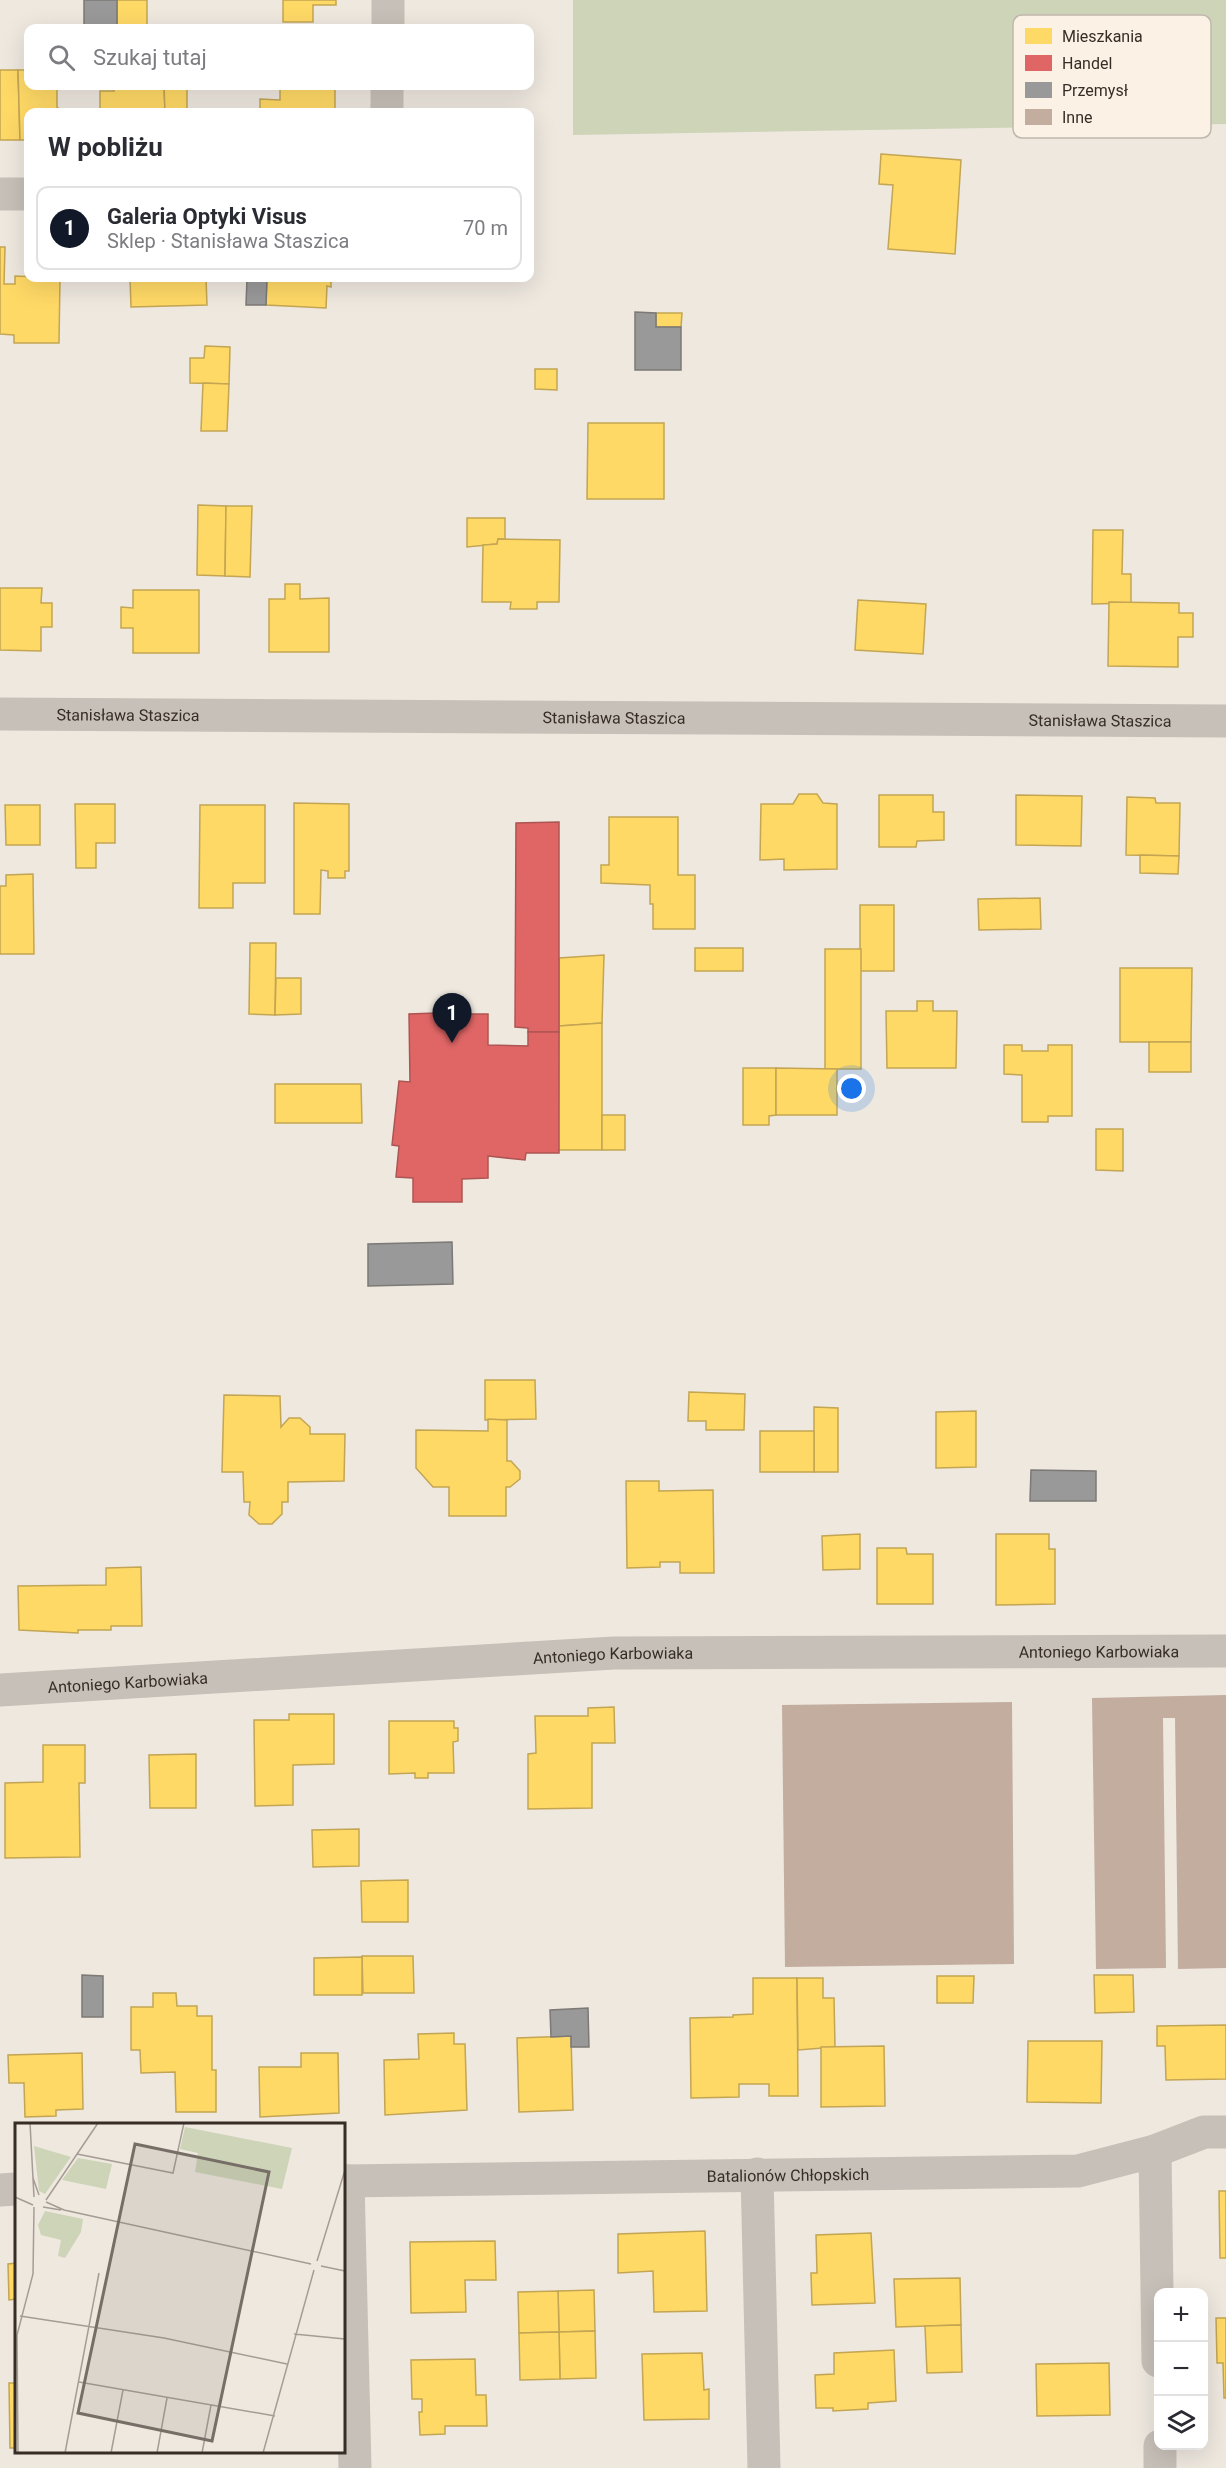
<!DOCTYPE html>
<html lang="pl">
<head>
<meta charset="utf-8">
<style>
	body { margin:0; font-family:Roboto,sans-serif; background:#f7f7f7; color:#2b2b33 }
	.controls { position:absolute; right:18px; bottom:18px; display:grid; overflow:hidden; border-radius:12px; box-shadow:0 6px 24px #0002 }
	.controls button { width:54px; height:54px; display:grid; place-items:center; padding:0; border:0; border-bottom:2px solid #e1e1e2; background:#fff; color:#2b2b33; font:30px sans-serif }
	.you { position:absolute; left:852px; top:1089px; width:21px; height:21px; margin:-15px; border:4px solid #fff; border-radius:50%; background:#1a73e8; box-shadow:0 0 0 9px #1a73e833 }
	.badge { display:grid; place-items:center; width:39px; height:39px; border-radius:50%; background:#111827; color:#fff; font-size:20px; font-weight:700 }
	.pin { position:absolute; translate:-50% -50px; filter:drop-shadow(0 2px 3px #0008) }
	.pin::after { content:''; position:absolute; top:32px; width:21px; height:18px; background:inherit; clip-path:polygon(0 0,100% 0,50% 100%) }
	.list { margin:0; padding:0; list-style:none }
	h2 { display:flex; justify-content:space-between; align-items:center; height:78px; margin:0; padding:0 24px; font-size:26px }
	h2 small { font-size:20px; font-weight:400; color:#7c7c81 }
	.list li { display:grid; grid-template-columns:39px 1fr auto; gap:18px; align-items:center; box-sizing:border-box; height:84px; margin:0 12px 12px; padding:0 12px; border:2px solid #e1e1e2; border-radius:12px }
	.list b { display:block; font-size:22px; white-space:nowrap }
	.list p { margin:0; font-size:20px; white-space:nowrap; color:#7c7c81 }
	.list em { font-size:20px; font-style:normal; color:#7c7c81 }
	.icon { flex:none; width:33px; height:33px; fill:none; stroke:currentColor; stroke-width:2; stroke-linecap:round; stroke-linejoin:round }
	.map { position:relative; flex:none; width:1226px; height:2468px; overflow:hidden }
	.search { position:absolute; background:#fff; box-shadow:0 6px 24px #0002; left:24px; top:24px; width:510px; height:66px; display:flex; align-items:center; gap:15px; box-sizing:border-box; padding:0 21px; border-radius:12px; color:#7c7c81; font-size:22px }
	.panel { position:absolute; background:#fff; box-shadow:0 6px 24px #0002; left:24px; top:108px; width:510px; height:174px; border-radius:12px }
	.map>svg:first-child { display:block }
	.green { fill:#cdd4b7 }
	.homes { fill:#ffd966; stroke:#c3a553; stroke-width:1.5 }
	.shops { fill:#e06666; stroke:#ad5553; stroke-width:1.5 }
	.industry { fill:#999; stroke:#7c7976; stroke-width:1.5 }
	.building { fill:#c3ad9f }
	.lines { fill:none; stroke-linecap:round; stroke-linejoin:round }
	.minor { stroke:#c7c0b8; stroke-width:33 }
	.labels { text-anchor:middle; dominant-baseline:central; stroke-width:6; stroke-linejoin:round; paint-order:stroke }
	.street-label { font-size:16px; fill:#372d26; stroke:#fbf2e5 }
	.inset-road { fill:none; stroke:#a59d95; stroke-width:1.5 }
	.view { fill:#776e67; fill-opacity:0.15; stroke:#776e67; stroke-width:3 }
	.inset-edge { fill:none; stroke:#372d26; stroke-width:3 }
	.key { fill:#fbf2e5; stroke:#c0b7ac; stroke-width:1.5 }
	.key-label { font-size:16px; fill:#372d26 }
</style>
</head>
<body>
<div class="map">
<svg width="1226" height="2468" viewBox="0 0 1226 2468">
	<rect width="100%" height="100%" fill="#eee8df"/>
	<polygon class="green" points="573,0 1226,0 1226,124 573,135"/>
	<g class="homes">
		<rect x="117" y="0" width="30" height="28"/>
		<polygon points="283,0 336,0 336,5 313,5 313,22 283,22"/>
		<polygon points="0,70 18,70 20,140 0,140"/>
		<polygon points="18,70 28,70 28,86 57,86 57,107 63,112 28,112 28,140 20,140"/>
		<polygon points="114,86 164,86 165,112 100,112 100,91 114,91"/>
		<polygon points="164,86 187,86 187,112 165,112"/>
		<polygon points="280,86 335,86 335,112 260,112 260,99 280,100"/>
		<polygon points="881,154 961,160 955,254 888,249 893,185 879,184"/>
		<polygon points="0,247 5,247 4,284 15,284 15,276 60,278 59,343 14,343 14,335 0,334"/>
		<polygon points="130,278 206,278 207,305 131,307"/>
		<polygon points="267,278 331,278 331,287 327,286 326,308 266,305"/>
		<polygon points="656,313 682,313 681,327 656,327"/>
		<polygon points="205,346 230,347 229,384 190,383 190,358 204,358"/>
		<polygon points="535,369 557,369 557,390 535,389"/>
		<polygon points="203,383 229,384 227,431 201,431"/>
		<polygon points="588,423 664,423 664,499 587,499"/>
		<polygon points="198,505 226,506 225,576 197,575"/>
		<polygon points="226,506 252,506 250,577 225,576"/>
		<polygon points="467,518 505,518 505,539 498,539 497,544 467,547"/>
		<polygon points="1093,530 1123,530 1122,574 1131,574 1131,603 1092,604"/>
		<polygon points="498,539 560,540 559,602 537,602 537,609 510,609 511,602 482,602 483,545 497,544"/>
		<polygon points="285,584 300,584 300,599 329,598 329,652 269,652 269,599 285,599"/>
		<polygon points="0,588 42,588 41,603 52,603 52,627 41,627 41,651 0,650"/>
		<polygon points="133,590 199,590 199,653 133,653 133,628 121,628 121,607 133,608"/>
		<polygon points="858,600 926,604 923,654 855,650"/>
		<polygon points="1109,602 1179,603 1179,613 1193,613 1193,637 1178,637 1178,667 1108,666"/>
		<polygon points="799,794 817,794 823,803 837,804 837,869 784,870 784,859 760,860 761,804 793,804"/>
		<polygon points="879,795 933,795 933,812 944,812 944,840 917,841 916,847 879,847"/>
		<polygon points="1016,795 1082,796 1081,846 1016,845"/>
		<polygon points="1127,797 1155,798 1156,803 1180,803 1179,856 1126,855"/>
		<polygon points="294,803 349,804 349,871 345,871 345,878 328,878 328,871 321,870 320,914 294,914"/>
		<polygon points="75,804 115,804 115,843 96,843 96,868 76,868"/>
		<polygon points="5,805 40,805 40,845 6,845"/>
		<polygon points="200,805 265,805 265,883 233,883 233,908 199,908"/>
		<polygon points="609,817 678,817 678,875 695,875 695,929 653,929 653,904 650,904 650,885 601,883 601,865 609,865"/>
		<polygon points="1140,855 1179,856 1178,874 1140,873"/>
		<polygon points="33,874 34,954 0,954 0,886 6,886 6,875"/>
		<polygon points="1040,898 1041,929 979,930 978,899"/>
		<rect x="860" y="905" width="34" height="66"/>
		<polygon points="250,943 276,943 275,1015 249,1014"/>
		<rect x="695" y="948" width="48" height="23"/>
		<rect x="825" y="949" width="36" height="120"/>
		<polygon points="604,955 602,1023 559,1026 559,958"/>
		<polygon points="1120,968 1192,968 1191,1042 1120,1042"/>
		<polygon points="276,978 301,978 301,1014 275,1015"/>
		<polygon points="917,1001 933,1001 933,1011 957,1011 956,1068 887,1068 886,1011 917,1011"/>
		<polygon points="602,1023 602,1150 558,1150 559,1026"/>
		<rect x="1149" y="1042" width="42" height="30"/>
		<polygon points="1004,1045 1022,1045 1022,1051 1048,1051 1048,1045 1072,1045 1072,1116 1048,1116 1048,1122 1022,1122 1022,1075 1004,1074"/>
		<polygon points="743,1068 776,1068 776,1115 769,1116 769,1125 743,1125"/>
		<polygon points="776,1068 837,1069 837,1115 776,1115"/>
		<polygon points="275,1084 361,1084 362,1123 275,1123"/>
		<rect x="602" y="1115" width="23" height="35"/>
		<polygon points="1096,1129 1123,1129 1123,1171 1096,1170"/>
		<polygon points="485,1380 535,1380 536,1419 485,1420"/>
		<polygon points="689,1392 745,1394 744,1430 706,1430 706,1421 688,1421"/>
		<polygon points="224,1395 280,1396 281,1427 289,1418 300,1418 310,1427 310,1434 345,1434 344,1481 288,1482 288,1502 282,1502 282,1514 272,1524 259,1524 249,1515 250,1502 244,1502 243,1472 222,1472"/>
		<polygon points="814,1407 838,1408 838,1472 814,1472"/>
		<polygon points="976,1411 976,1467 936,1468 936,1412"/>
		<polygon points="488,1419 507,1420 507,1461 511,1461 520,1471 520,1479 510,1487 506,1487 506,1516 449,1516 449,1487 433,1487 416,1468 416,1430 488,1431"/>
		<rect x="760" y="1431" width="54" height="41"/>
		<polygon points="626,1481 659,1481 659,1491 713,1490 714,1573 680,1573 680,1562 660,1562 660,1567 627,1568"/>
		<polygon points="860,1534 860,1569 823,1570 822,1536"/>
		<polygon points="996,1534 1049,1534 1049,1549 1055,1549 1055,1604 996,1605"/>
		<polygon points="877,1548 906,1548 907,1554 933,1554 933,1604 877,1604"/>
		<polygon points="141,1567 142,1626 111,1626 111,1630 78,1630 78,1633 19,1630 18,1586 106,1585 106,1568"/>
		<polygon points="614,1707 615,1743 592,1743 592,1808 528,1809 528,1754 536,1753 535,1716 588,1716 588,1708"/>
		<polygon points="289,1714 334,1714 334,1764 293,1765 293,1805 255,1806 254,1720 289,1720"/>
		<polygon points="389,1721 454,1721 454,1728 458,1728 458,1741 453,1742 454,1773 428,1773 428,1778 415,1778 415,1773 389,1774"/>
		<polygon points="43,1745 85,1745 85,1783 79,1783 80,1857 5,1858 5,1783 43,1782"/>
		<polygon points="196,1754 196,1808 150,1808 149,1755"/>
		<polygon points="359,1829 359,1866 313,1867 312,1830"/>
		<polygon points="408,1880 408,1922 362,1922 361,1881"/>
		<polygon points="362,1956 413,1956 414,1993 363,1993"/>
		<polygon points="362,1957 362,1995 314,1995 314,1958"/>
		<polygon points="1094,1975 1133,1975 1134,2012 1095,2013"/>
		<polygon points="937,1976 974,1976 973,2003 937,2003"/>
		<polygon points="753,1978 797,1978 798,2096 769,2096 769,2084 739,2084 739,2097 691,2098 690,2018 733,2017 733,2015 753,2014"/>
		<polygon points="797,1978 823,1978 823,1998 834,1998 835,2047 798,2050"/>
		<polygon points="153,1993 176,1993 177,2006 197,2006 197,2016 212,2016 212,2070 216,2070 216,2112 176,2112 175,2072 141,2073 140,2050 131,2050 131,2007 153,2007"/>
		<polygon points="1226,2025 1226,2079 1166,2080 1165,2046 1157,2046 1157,2026"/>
		<polygon points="454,2033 454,2044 465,2044 467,2110 385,2115 384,2060 419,2059 418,2034"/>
		<polygon points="571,2036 573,2110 519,2112 517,2038"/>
		<polygon points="1028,2041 1102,2041 1101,2103 1027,2102"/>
		<polygon points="884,2046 885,2106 821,2107 821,2047"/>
		<polygon points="82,2053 83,2109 56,2110 56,2116 25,2117 24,2083 9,2083 8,2055"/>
		<polygon points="301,2053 338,2053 339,2113 260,2117 259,2067 301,2067"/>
		<polygon points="1219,2191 1226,2191 1226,2258 1220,2258"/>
		<polygon points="705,2231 707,2311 654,2312 653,2271 618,2273 618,2234"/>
		<polygon points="871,2233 875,2303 812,2305 811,2273 817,2273 816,2235"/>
		<polygon points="495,2241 496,2280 465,2280 466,2312 411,2313 410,2242"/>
		<polygon points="16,2263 16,2299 9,2300 8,2264"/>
		<polygon points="960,2278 961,2325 896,2327 894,2279"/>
		<polygon points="594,2290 595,2331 559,2332 558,2291"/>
		<polygon points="558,2291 559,2332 519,2333 518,2292"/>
		<polygon points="1216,2318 1226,2318 1226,2398 1224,2398 1223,2363 1217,2363"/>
		<polygon points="961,2325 962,2372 927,2373 925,2326"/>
		<polygon points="595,2331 596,2378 560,2379 559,2332"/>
		<polygon points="559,2332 560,2379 520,2380 519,2333"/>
		<polygon points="894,2350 896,2401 868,2403 868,2409 833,2411 833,2408 816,2408 815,2375 834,2374 834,2353"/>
		<polygon points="702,2353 704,2390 709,2389 709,2419 644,2420 642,2354"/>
		<polygon points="475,2359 476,2395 486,2395 487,2426 445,2426 445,2434 420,2435 419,2412 422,2412 422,2399 412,2399 411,2360"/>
		<polygon points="1109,2363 1110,2415 1037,2416 1036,2364"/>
		<polygon points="9,2383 16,2383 16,2448 10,2448"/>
	</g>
	<g class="shops">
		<polygon points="559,822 559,1032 528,1032 528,1028 515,1027 516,823"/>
		<polygon points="437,1006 460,1008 460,1014 488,1014 488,1045 528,1046 528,1032 559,1032 559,1153 526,1153 525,1160 488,1156 488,1178 462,1179 462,1202 413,1202 413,1178 396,1177 399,1146 392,1145 399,1081 410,1082 409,1014 436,1013"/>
	</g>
	<g class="industry">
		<rect x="84" y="0" width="33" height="28"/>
		<polygon points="247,278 267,278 266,305 246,305"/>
		<polygon points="635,312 656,313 656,327 681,327 681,370 635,370"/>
		<polygon points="452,1242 453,1284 368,1286 368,1244"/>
		<polygon points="1031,1470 1096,1471 1096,1501 1030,1501"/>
		<polygon points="82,1975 103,1976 103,2017 82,2017"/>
		<polygon points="588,2008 589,2047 571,2047 571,2036 551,2037 550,2010"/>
	</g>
	<g class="building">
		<polygon points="1226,1695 1226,1968 1178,1969 1175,1718 1163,1718 1166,1968 1096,1969 1092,1698"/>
		<polygon points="1012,1702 1014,1964 785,1967 782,1705"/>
	</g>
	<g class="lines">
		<g class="minor">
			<polyline points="388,28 388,0"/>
			<polyline points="387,112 387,86"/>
			<polyline points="0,194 28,194"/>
			<path id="s1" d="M0 714 1226 721"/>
			<path id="s2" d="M0 1690 614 1653 1226 1651"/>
			<polyline points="1155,2151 1158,2361"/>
			<polyline points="757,2174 764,2468"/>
			<path id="s3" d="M344 2181 1078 2171 1155 2151 1204 2132H1226"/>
			<polyline points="348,2181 355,2468"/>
			<polyline points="0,2190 16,2189"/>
			<polyline points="1160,2446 1160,2468"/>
		</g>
	</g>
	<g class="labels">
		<g class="street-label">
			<text stroke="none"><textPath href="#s1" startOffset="128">Stanisława Staszica</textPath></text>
			<text stroke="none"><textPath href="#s1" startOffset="614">Stanisława Staszica</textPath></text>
			<text stroke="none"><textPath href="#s1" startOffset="1100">Stanisława Staszica</textPath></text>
			<text stroke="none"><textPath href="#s2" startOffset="1100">Antoniego Karbowiaka</textPath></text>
			<text stroke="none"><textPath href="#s2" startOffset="614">Antoniego Karbowiaka</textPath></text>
			<text stroke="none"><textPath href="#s2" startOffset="128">Antoniego Karbowiaka</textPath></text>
			<text stroke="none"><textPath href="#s3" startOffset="444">Batalionów Chłopskich</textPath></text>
		</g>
	</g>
	<g transform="translate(15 2123)">
		<rect width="330" height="330" fill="#eee8df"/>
		<path d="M170 4 277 25 267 66 180 49 183 30 165 26ZM19 23 56 34 30 71 24 68ZM63 35 97 41 91 66 47 57ZM30 88 68 96 66 109 50 135 43 133 46 117 26 112 23 102Z" fill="#cdd4b7"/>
		<path class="inset-road" d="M15 0 19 74M62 31 158 50 169 0M18 55 24 72M0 74 18 82M31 77 83 0M31 79 49 87 296 141M28 84 46 87M302 138 330 47M306 143 330 148M5 193 149 215 272 241M279 211 330 216M64 259 260 293M3 330 2 212 18 151 19 84M50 330 84 150M96 330 108 267M142 330 152 275M187 330 196 282M248 330 299 147"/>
		<path class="view" d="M120 21 254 49 197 318 63 290Z"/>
		<rect width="330" height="330" class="inset-edge"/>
	</g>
	<rect x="1013" y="15" width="198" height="123" rx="9" class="key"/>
	<rect x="1025" y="28" width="27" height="16" fill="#ffd966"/>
	<rect x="1025" y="55" width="27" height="16" fill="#e06666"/>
	<rect x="1025" y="82" width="27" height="16" fill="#999"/>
	<rect x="1025" y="109" width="27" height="16" fill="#c3ad9f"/>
	<g class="key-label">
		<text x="1062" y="42">Mieszkania</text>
		<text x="1062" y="69">Handel</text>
		<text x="1062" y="96">Przemysł</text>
		<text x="1062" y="123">Inne</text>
	</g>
</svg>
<div class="controls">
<button>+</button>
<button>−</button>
<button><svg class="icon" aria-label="layers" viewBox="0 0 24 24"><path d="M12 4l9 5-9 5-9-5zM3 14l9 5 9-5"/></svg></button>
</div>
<div class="you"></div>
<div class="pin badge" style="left:452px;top:1043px">1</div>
<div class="search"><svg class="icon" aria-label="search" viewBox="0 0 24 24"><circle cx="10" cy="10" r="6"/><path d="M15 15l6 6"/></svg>Szukaj tutaj</div>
<section class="panel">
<h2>W pobliżu<small></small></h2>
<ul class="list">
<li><span class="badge">1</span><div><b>Galeria Optyki Visus</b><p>Sklep · Stanisława Staszica</p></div><em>70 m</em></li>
</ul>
</section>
</div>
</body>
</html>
